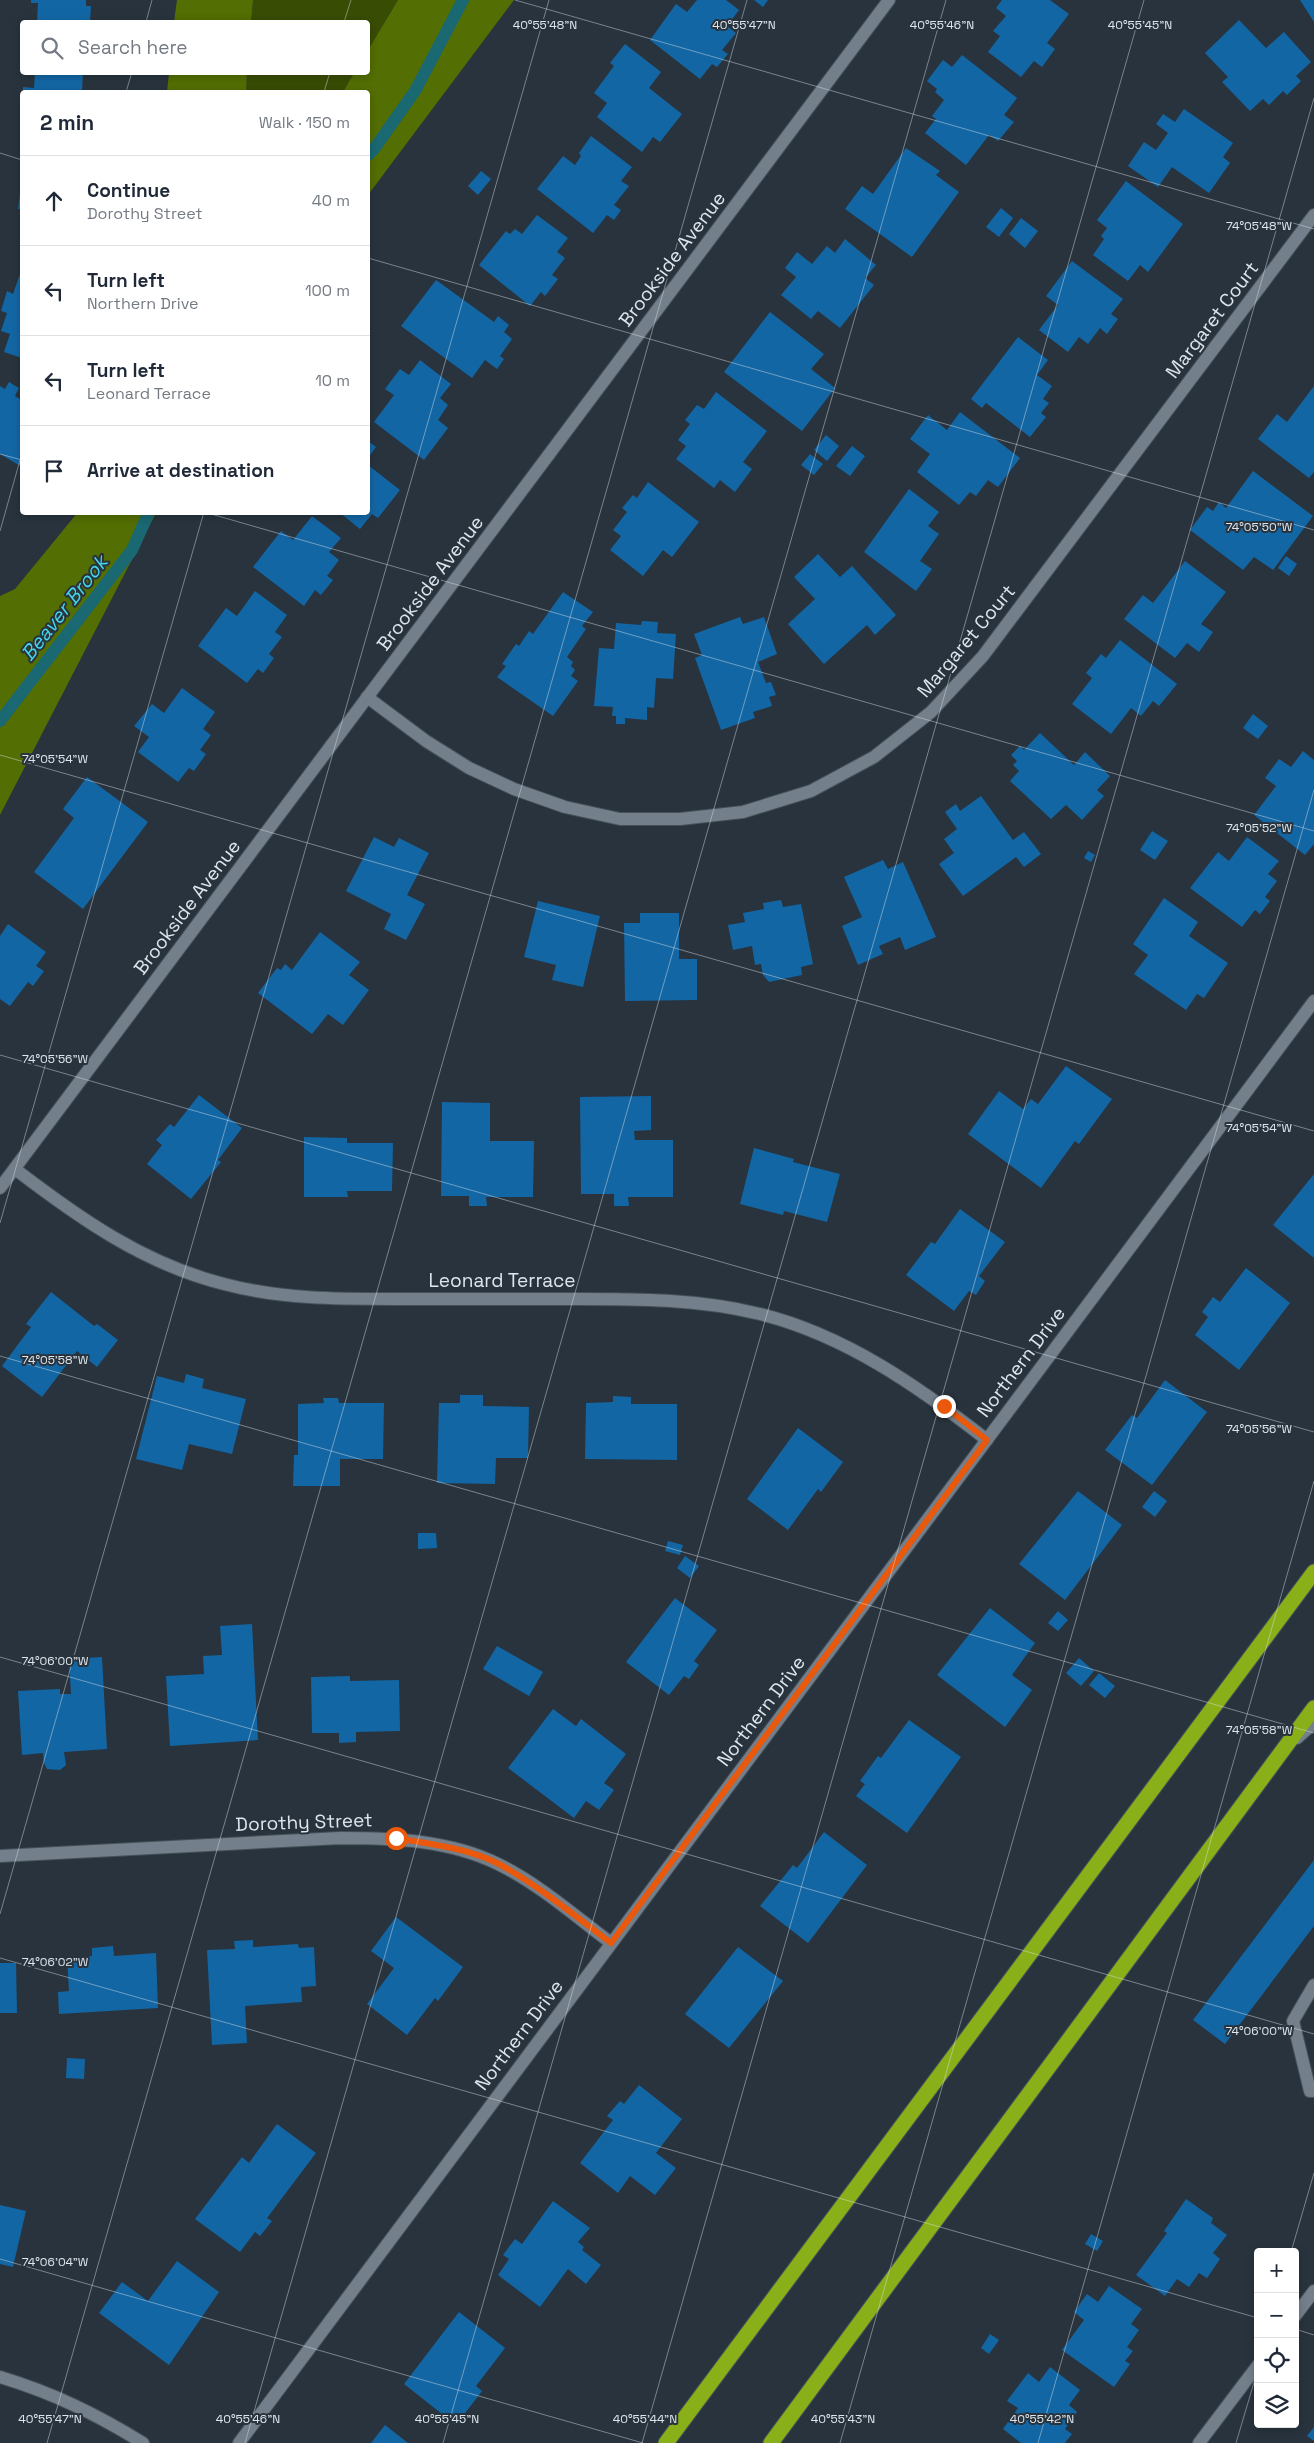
<!DOCTYPE html>
<html lang="en">
<head>
<meta charset="utf-8">
<style>
	body { margin:0; font-family:"Space Grotesk",sans-serif; background:#f6f6f7; color:#1f2937 }
	.controls { position:absolute; right:15px; bottom:15px; display:grid; overflow:hidden; border-radius:5px; box-shadow:0 2px 8px #0003 }
	.controls button { width:45px; height:45px; display:grid; place-items:center; padding:0; border:0; border-bottom:1px solid #e0e1e3; background:#fff; color:#1f2937; font:25px sans-serif }
	.stop { position:absolute; width:15px; height:15px; margin:-11px; border:4px solid #ea580c; border-radius:50%; background:#fff }
	.stop.end { background:#ea580c; border-color:#fff; box-shadow:0 1px 5px #0008 }
	.list { margin:0; padding:0; list-style:none }
	h2 { display:flex; justify-content:space-between; align-items:center; height:65px; margin:0; padding:0 20px; font-size:21px }
	h2 small { font-size:16px; font-weight:400; color:#747a83 }
	.list li { display:grid; grid-template-columns:32px 1fr auto; gap:15px; align-items:center; box-sizing:border-box; height:90px; padding:0 20px; border-top:1px solid #e0e1e3 }
	.list b { display:block; font-size:19px; white-space:nowrap }
	.list p { margin:0; font-size:16px; white-space:nowrap; color:#747a83 }
	.list em { font-size:16px; font-style:normal; color:#747a83 }
	.icon { flex:none; width:28px; height:28px; fill:none; stroke:currentColor; stroke-width:2; stroke-linecap:round; stroke-linejoin:round }
	.map { position:relative; flex:none; width:1314px; height:2443px; overflow:hidden }
	.search { position:absolute; background:#fff; box-shadow:0 2px 8px #0003; left:20px; top:20px; width:350px; height:55px; display:flex; align-items:center; gap:12px; box-sizing:border-box; padding:0 18px; border-radius:5px; color:#747a83; font-size:19px }
	.panel { position:absolute; background:#fff; box-shadow:0 2px 8px #0003; left:20px; top:90px; width:350px; height:425px; border-radius:5px }
	.map>svg:first-child { display:block }
	.green { fill:#394c04 }
	.forest { fill:#536e03 }
	.lines { fill:none; stroke-linecap:round; stroke-linejoin:round }
	.stream { stroke:#196872; stroke-width:12 }
	.building { fill:#1366a4 }
	.lane-casing { stroke:#465058; stroke-width:14 }
	.street-casing { stroke:#465058; stroke-width:14 }
	.highway-casing { stroke:#465058; stroke-width:17 }
	.lane { stroke:#737f8b; stroke-width:12 }
	.street { stroke:#737f8b; stroke-width:12 }
	.highway { stroke:#89b019; stroke-width:15 }
	.route { stroke:#ea580c; stroke-width:6 }
	.ticks { fill:none; stroke:#dee5ec; stroke-width:1; stroke-opacity:0.45 }
	.labels { text-anchor:middle; dominant-baseline:central; stroke-width:4; stroke-linejoin:round; paint-order:stroke }
	.street-label { font-size:19px; fill:#dee5ec; stroke:#28333d }
	.water-label { font-size:20px; font-style:italic; fill:#44d6e9; stroke:#28333d }
	.ticks-label { font-size:12px; text-anchor:middle; fill:#dee5ec; stroke:#28333d; stroke-width:4; stroke-linejoin:round; paint-order:stroke }
</style>
</head>
<body>
<div class="map">
<svg width="1314" height="2443" viewBox="0 0 1314 2443">
	<rect width="100%" height="100%" fill="#28333d"/>
	<g class="green">
		<polygon points="253,0 398,0 368,50 368,22 251,22"/>
		<polygon points="247,73 354,73 343,92 246,92"/>
	</g>
	<g class="forest">
		<polygon points="177,0 253,0 251,22 174,22"/>
		<polygon points="398,0 514,0 368,195 368,92 343,92 354,73 368,72 368,50"/>
		<polygon points="169,73 247,73 246,92 167,92"/>
		<polygon points="78,512 156,513 0,815 0,596 15,589"/>
	</g>
	<g class="lines">
		<g class="stream">
			<polyline points="368,155 374,149 415,91 463,0"/>
			<polyline points="0,721 132,550 149,512"/>
		</g>
	</g>
	<g class="building">
		<polygon points="31,0 86,0 86,6 91,6 90,22 37,22 38,3 31,3"/>
		<polygon points="697,0 726,0 739,10 727,26 736,33 722,50 728,54 717,67 712,64 700,79 650,40 676,4 687,12"/>
		<polygon points="754,0 768,0 763,7"/>
		<polygon points="1002,0 1050,0 1069,14 1047,43 1055,49 1042,67 1034,61 1021,77 988,52 1000,36 993,31 1006,16 996,8"/>
		<polygon points="1300,0 1314,0 1314,22"/>
		<polygon points="1239,20 1266,48 1284,32 1311,62 1296,76 1301,81 1287,95 1283,91 1269,105 1263,99 1250,111 1222,82 1228,77 1205,53"/>
		<polygon points="625,44 661,72 649,88 682,114 660,142 653,137 642,152 597,117 607,103 594,93 614,66 610,63"/>
		<polygon points="962,55 1017,98 1004,115 1014,122 998,141 989,135 966,165 925,133 936,119 932,116 944,100 935,92 937,89 927,81 943,60 952,67"/>
		<polygon points="35,72 83,72 82,92 23,92 23,87 34,88"/>
		<polygon points="1184,109 1233,143 1223,157 1230,163 1209,193 1172,167 1158,187 1128,166 1144,142 1156,150 1168,133 1156,124 1163,114 1175,122"/>
		<polygon points="591,136 632,167 621,181 629,186 614,205 621,210 614,220 607,215 593,233 537,189 563,156 575,165 581,156 579,153"/>
		<polygon points="906,148 940,171 936,175 959,192 912,257 845,209 862,186 873,194"/>
		<polygon points="481,171 491,179 478,195 468,186"/>
		<polygon points="1126,181 1183,224 1148,272 1140,265 1128,281 1093,255 1104,239 1101,236 1107,228 1097,220"/>
		<polygon points="20,193 22,193 22,209 18,209"/>
		<polygon points="1001,208 1013,218 999,237 986,227"/>
		<polygon points="537,215 568,238 557,252 565,258 552,275 558,279 545,296 541,292 530,306 479,265 506,231 510,234 515,229 522,234"/>
		<polygon points="1021,218 1038,231 1025,248 1009,234"/>
		<polygon points="845,239 876,265 865,278 874,285 840,328 818,311 811,319 781,295 796,277 785,268 797,252 812,264 827,246 835,253"/>
		<polygon points="1072,261 1123,299 1111,314 1118,319 1107,334 1100,328 1088,344 1079,337 1068,352 1039,330 1058,305 1046,296"/>
		<polygon points="21,271 22,272 22,358 4,352 10,334 1,331 7,313 1,311 7,291 13,294"/>
		<polygon points="436,280 494,322 498,316 509,325 504,332 512,339 500,356 504,359 497,369 485,360 472,378 401,326"/>
		<polygon points="770,312 824,354 811,369 835,388 802,431 724,372"/>
		<polygon points="1018,337 1048,360 1037,375 1052,386 1043,399 1049,403 1041,413 1046,417 1030,437 986,403 982,408 971,399"/>
		<polygon points="420,360 451,384 440,398 448,405 438,420 448,428 424,460 374,422 394,395 385,389 400,369 409,375"/>
		<polygon points="9,382 19,388 15,396 22,400 22,467 0,454 0,386 5,389"/>
		<polygon points="1314,386 1314,472 1309,478 1258,439 1277,414 1287,422"/>
		<polygon points="716,392 767,431 743,462 752,469 735,492 720,480 714,488 676,459 686,446 678,440 690,424 685,420 697,405 704,409"/>
		<polygon points="960,412 1020,458 998,487 988,480 976,496 970,492 959,505 917,472 930,454 910,439 928,415 947,430"/>
		<polygon points="826,435 839,446 827,461 814,450"/>
		<polygon points="368,441 376,447 368,458"/>
		<polygon points="852,446 865,456 850,476 836,466"/>
		<polygon points="810,454 823,464 814,475 801,465"/>
		<polygon points="368,465 400,490 378,518 372,514 360,529 339,512 368,512"/>
		<polygon points="1253,471 1313,516 1273,570 1254,557 1243,570 1190,530 1207,507 1213,511 1219,502 1226,508"/>
		<polygon points="648,482 699,522 672,557 663,550 643,576 610,550 621,536 613,530 627,512 622,508 633,495 637,498"/>
		<polygon points="909,489 939,512 928,526 939,534 920,561 932,569 916,591 864,552"/>
		<polygon points="312,516 341,538 329,552 339,560 327,576 333,580 321,595 315,590 304,606 253,567 281,531 293,540"/>
		<polygon points="818,554 840,577 852,566 896,615 875,635 867,625 824,664 788,624 815,599 794,577"/>
		<polygon points="1286,556 1297,564 1289,576 1278,568"/>
		<polygon points="1185,561 1226,592 1201,624 1213,632 1199,652 1187,643 1175,658 1124,619 1143,595 1153,603"/>
		<polygon points="255,591 287,615 275,632 282,637 269,654 274,658 263,673 258,669 247,683 198,646 226,608 237,616"/>
		<polygon points="563,592 593,612 582,626 586,629 567,657 573,662 571,666 575,670 571,676 578,681 553,716 497,677 506,666 502,664 516,644 519,646 529,631 533,634"/>
		<polygon points="740,617 743,624 764,617 777,654 758,662 766,683 771,682 776,695 769,697 772,706 753,712 755,718 721,730 695,658 702,655 694,634"/>
		<polygon points="642,621 658,622 657,633 676,634 673,679 656,678 654,708 647,707 647,720 625,718 625,724 616,724 616,716 612,716 613,707 594,706 599,648 614,649 616,623 641,625"/>
		<polygon points="1120,640 1177,684 1159,706 1153,701 1141,716 1131,708 1111,734 1072,704 1092,678 1086,673 1101,654 1106,658"/>
		<polygon points="182,688 215,712 203,729 211,735 200,750 206,754 194,771 189,768 178,782 138,752 149,737 134,726 152,704 164,713"/>
		<polygon points="1253,714 1268,726 1258,739 1243,728"/>
		<polygon points="1040,733 1074,765 1085,752 1110,776 1097,790 1104,796 1082,820 1066,805 1051,819 1010,781 1019,771 1013,765 1017,761 1011,755 1020,746 1024,750"/>
		<polygon points="1303,751 1314,760 1314,844 1305,855 1254,815 1276,786 1265,778 1279,759 1291,767"/>
		<polygon points="87,777 148,822 83,909 34,872 74,818 63,809"/>
		<polygon points="981,796 1013,840 1024,832 1041,854 1024,867 1016,857 963,896 939,864 954,853 944,839 957,829 945,812 956,804 960,811"/>
		<polygon points="1152,831 1168,841 1155,860 1140,850"/>
		<polygon points="374,837 394,847 399,838 429,853 407,895 425,904 406,940 384,929 391,914 346,891"/>
		<polygon points="1247,837 1279,861 1268,874 1277,881 1265,897 1270,901 1260,914 1255,910 1242,927 1190,888 1218,852 1229,861"/>
		<polygon points="1088,851 1095,855 1091,862 1084,858"/>
		<polygon points="883,860 888,869 903,862 936,937 905,950 900,937 879,946 883,954 858,965 842,926 862,917 844,877"/>
		<polygon points="1164,898 1198,922 1189,936 1228,963 1204,998 1197,994 1186,1010 1134,974 1148,955 1133,944"/>
		<polygon points="781,900 783,907 801,904 813,964 801,967 802,975 769,982 763,975 761,964 755,965 752,946 733,950 728,925 745,922 743,913 764,909 763,903"/>
		<polygon points="538,901 600,916 583,987 552,980 556,965 524,957"/>
		<polygon points="640,913 679,913 679,959 697,959 697,1000 625,1001 624,923 640,923"/>
		<polygon points="8,924 46,952 36,966 44,971 33,986 28,982 10,1006 0,999 0,936"/>
		<polygon points="320,932 360,962 349,975 369,990 343,1025 328,1014 312,1034 258,993 277,968 281,970 285,964 292,970"/>
		<polygon points="1066,1066 1112,1099 1079,1144 1075,1141 1041,1188 968,1134 999,1091 1023,1109 1031,1099 1038,1104"/>
		<polygon points="199,1095 242,1128 218,1160 221,1162 191,1199 147,1164 162,1145 156,1140 170,1124 174,1127"/>
		<polygon points="651,1096 651,1130 634,1131 635,1140 673,1140 673,1197 628,1197 629,1206 614,1206 614,1194 581,1194 580,1097"/>
		<polygon points="442,1102 490,1103 490,1141 534,1141 533,1197 486,1197 487,1206 469,1206 469,1196 441,1196"/>
		<polygon points="304,1137 347,1138 347,1143 393,1143 392,1191 347,1191 348,1197 304,1197"/>
		<polygon points="754,1148 794,1159 793,1162 840,1174 827,1222 784,1211 783,1215 740,1204"/>
		<polygon points="1314,1174 1314,1258 1273,1225"/>
		<polygon points="960,1209 1005,1242 979,1276 985,1281 976,1295 969,1291 954,1311 906,1275 931,1242 935,1244"/>
		<polygon points="1246,1268 1290,1303 1239,1370 1195,1335 1208,1317 1202,1312 1213,1297 1220,1302"/>
		<polygon points="51,1292 94,1326 97,1324 118,1340 97,1367 77,1351 42,1397 2,1366 31,1327 26,1324"/>
		<polygon points="186,1374 204,1379 202,1388 246,1399 232,1454 189,1444 182,1470 136,1459 157,1376 184,1383"/>
		<polygon points="1165,1380 1207,1412 1152,1485 1105,1450 1132,1415 1137,1418"/>
		<polygon points="460,1395 483,1395 483,1406 529,1407 528,1458 496,1458 495,1484 437,1483 439,1403 460,1403"/>
		<polygon points="613,1396 631,1397 631,1404 677,1404 677,1460 585,1459 586,1403 613,1402"/>
		<polygon points="323,1398 338,1398 339,1403 384,1403 383,1459 340,1459 340,1486 293,1486 294,1455 298,1455 298,1404 324,1403"/>
		<polygon points="798,1428 843,1462 821,1492 818,1489 788,1530 747,1499"/>
		<polygon points="1078,1491 1122,1525 1065,1600 1019,1564"/>
		<polygon points="1154,1491 1167,1501 1155,1517 1142,1507"/>
		<polygon points="418,1533 436,1533 437,1548 418,1549"/>
		<polygon points="668,1541 683,1545 680,1555 665,1551"/>
		<polygon points="685,1556 699,1566 690,1578 677,1568"/>
		<polygon points="675,1598 717,1630 694,1661 699,1665 689,1679 684,1676 669,1695 626,1662"/>
		<polygon points="990,1608 1035,1643 1012,1675 1032,1690 1005,1727 937,1675"/>
		<polygon points="1058,1611 1068,1620 1058,1631 1048,1623"/>
		<polygon points="252,1624 258,1740 170,1746 166,1676 204,1674 203,1656 222,1655 220,1626"/>
		<polygon points="497,1646 543,1672 529,1696 483,1669"/>
		<polygon points="102,1657 107,1749 64,1752 66,1765 60,1770 47,1769 44,1763 43,1753 22,1755 18,1691 60,1689 60,1694 71,1694 69,1659"/>
		<polygon points="1079,1658 1094,1671 1081,1686 1066,1673"/>
		<polygon points="1099,1673 1115,1686 1105,1698 1089,1685"/>
		<polygon points="350,1676 350,1681 399,1680 400,1731 356,1732 356,1742 339,1743 339,1733 312,1733 311,1677"/>
		<polygon points="553,1709 576,1726 581,1719 626,1754 604,1783 614,1790 599,1810 586,1801 574,1818 508,1768"/>
		<polygon points="909,1720 961,1757 907,1833 856,1796 865,1784 860,1781 878,1756 881,1758"/>
		<polygon points="824,1832 867,1865 808,1943 760,1906 793,1865 797,1868"/>
		<polygon points="1314,1860 1314,1926 1225,2044 1193,2020"/>
		<polygon points="396,1917 463,1967 438,2001 435,1998 407,2035 367,2004 394,1968 371,1951"/>
		<polygon points="253,1940 253,1947 298,1944 299,1948 314,1947 316,1986 301,1987 302,2002 245,2006 247,2043 212,2045 207,1950 235,1949 234,1941"/>
		<polygon points="113,1946 114,1956 156,1953 158,2008 59,2014 58,1992 69,1991 67,1958 92,1956 92,1948"/>
		<polygon points="738,1947 783,1981 729,2048 685,2014"/>
		<polygon points="0,1963 16,1963 17,2013 0,2013"/>
		<polygon points="67,2058 85,2059 84,2079 66,2078"/>
		<polygon points="639,2085 682,2119 656,2153 676,2168 655,2195 630,2176 618,2193 580,2163 613,2120 607,2116 620,2101 624,2104"/>
		<polygon points="277,2124 316,2153 267,2218 272,2221 260,2236 255,2232 240,2252 195,2219 242,2157 249,2163"/>
		<polygon points="1186,2199 1213,2218 1211,2223 1227,2235 1213,2253 1220,2259 1207,2278 1199,2273 1189,2287 1177,2279 1165,2296 1136,2275 1167,2233 1164,2231"/>
		<polygon points="553,2201 590,2228 578,2242 584,2247 582,2250 601,2265 586,2284 568,2269 540,2307 498,2275 509,2259 503,2255 515,2239 522,2244"/>
		<polygon points="0,2205 26,2211 13,2267 0,2264"/>
		<polygon points="1091,2234 1103,2241 1097,2251 1085,2244"/>
		<polygon points="177,2261 219,2292 169,2365 99,2313 122,2282 148,2301"/>
		<polygon points="1109,2286 1142,2309 1131,2324 1139,2330 1127,2347 1133,2351 1125,2361 1130,2364 1114,2387 1062,2350 1084,2320 1074,2312 1087,2294 1098,2302"/>
		<polygon points="459,2312 505,2348 476,2386 482,2391 456,2425 404,2384"/>
		<polygon points="990,2334 999,2340 989,2354 981,2348"/>
		<polygon points="1050,2367 1080,2390 1069,2405 1077,2412 1065,2429 1072,2434 1065,2443 1021,2443 1003,2429 1018,2408 1007,2401 1028,2373 1039,2382"/>
		<polygon points="385,2425 408,2443 371,2443"/>
		<polygon points="1314,2427 1314,2441 1307,2436"/>
	</g>
	<g class="lines">
		<defs>
			<polyline id="lane" points="1314,1985 1293,2021 1310,2091 1314,2091"/>
			<g id="street">
				<polyline points="367,697 426,741 469,768 514,789 565,807 620,819 680,819 743,812 811,791 874,757 931,712 983,656 1314,215"/>
				<path d="M15 1169C79 1218 144 1264 224 1284 280 1299 338 1299 395 1299 451 1299 507 1299 562 1299 630 1299 694 1298 760 1314 845 1335 919 1387 987 1440"/>
				<polyline points="0,1188 889,0"/>
				<polyline points="1297,1738 1314,1723"/>
				<path d="M0 1856 340 1838C394 1838 449 1840 498 1864 539 1884 575 1916 611 1943"/>
				<polyline points="1295,2316 1314,2291"/>
				<path d="M0 2377C53 2393 96 2414 143 2443"/>
				<polyline points="239,2443 1314,1001"/>
				<polyline points="1199,2443 1258,2365"/>
			</g>
			<g id="highway">
				<polyline points="666,2443 1314,1572"/>
				<polyline points="771,2443 1314,1708"/>
			</g>
		</defs>
		<use href="#lane" class="lane-casing"/>
		<use href="#street" class="street-casing"/>
		<use href="#highway" class="highway-casing"/>
		<use href="#lane" class="lane"/>
		<use href="#street" class="street"/>
		<use href="#highway" class="highway"/>
	</g>
	<g class="lines">
		<path class="route" d="M396 1838C430 1844 468 1848 499 1864 539 1886 575 1916 611 1943L987 1440 944 1406"/>
	</g>
	<path class="ticks" d="M515 0 1314 229M146 22 152 0M344 22 351 0M126 92 132 72M324 92 330 72M0 153 22 160M368 258 1314 530M0 454 22 460M204 512 1314 831M0 531 22 453M0 755 1314 1131M0 1055 1314 1432M0 1223 204 512M0 1356 1314 1733M0 1657 1314 2034M0 1914 549 0M0 1958 1258 2318M1291 2252 1314 2173M0 2259 643 2443M1295 2329 1314 2335M47 2443 747 0M245 2443 946 0M443 2443 1144 0M642 2443 1314 98M840 2443 1314 790M1038 2443 1314 1481M1236 2443 1258 2369"/>
	<g class="labels">
		<g class="street-label">
			<text transform="translate(672 259) rotate(-53)">Brookside Avenue</text>
			<text transform="translate(1212 320) rotate(-53)">Margaret Court</text>
			<text transform="translate(430 583) rotate(-53)">Brookside Avenue</text>
			<text transform="translate(966 641) rotate(-50)">Margaret Court</text>
			<text transform="translate(187 907) rotate(-53)">Brookside Avenue</text>
			<text x="502" y="1280">Leonard Terrace</text>
			<text transform="translate(1021 1362) rotate(-53)">Northern Drive</text>
			<text transform="translate(761 1711) rotate(-53)">Northern Drive</text>
			<text transform="translate(304 1822) rotate(-2)">Dorothy Street</text>
			<text transform="translate(519 2035) rotate(-53)">Northern Drive</text>
		</g>
		<g class="water-label">
			<text transform="translate(64 608) rotate(-52)">Beaver Brook</text>
		</g>
	</g>
	<g class="ticks-label">
		<text x="545" y="29">40°55'48"N</text>
		<text x="744" y="29">40°55'47"N</text>
		<text x="942" y="29">40°55'46"N</text>
		<text x="1140" y="29">40°55'45"N</text>
		<text x="1259" y="230">74°05'48"W</text>
		<text x="1259" y="531">74°05'50"W</text>
		<text x="55" y="763">74°05'54"W</text>
		<text x="1259" y="832">74°05'52"W</text>
		<text x="55" y="1063">74°05'56"W</text>
		<text x="1259" y="1132">74°05'54"W</text>
		<text x="55" y="1364">74°05'58"W</text>
		<text x="1259" y="1433">74°05'56"W</text>
		<text x="55" y="1665">74°06'00"W</text>
		<text x="1259" y="1734">74°05'58"W</text>
		<text x="55" y="1966">74°06'02"W</text>
		<text x="1259" y="2035">74°06'00"W</text>
		<text x="55" y="2266">74°06'04"W</text>
		<text x="50" y="2423">40°55'47"N</text>
		<text x="248" y="2423">40°55'46"N</text>
		<text x="447" y="2423">40°55'45"N</text>
		<text x="645" y="2423">40°55'44"N</text>
		<text x="843" y="2423">40°55'43"N</text>
		<text x="1042" y="2423">40°55'42"N</text>
	</g>
</svg>
<div class="controls">
<button>+</button>
<button>−</button>
<button><svg class="icon" aria-label="locate" viewBox="0 0 24 24"><circle cx="12" cy="12" r="6"/><path d="M12 2v4M12 18v4M2 12h4M18 12h4"/></svg></button>
<button><svg class="icon" aria-label="layers" viewBox="0 0 24 24"><path d="M12 4l9 5-9 5-9-5zM3 14l9 5 9-5"/></svg></button>
</div>
<div class="stop" style="left:396px;top:1838px"></div>
<div class="stop end" style="left:944px;top:1406px"></div>
<div class="search"><svg class="icon" aria-label="search" viewBox="0 0 24 24"><circle cx="10" cy="10" r="6"/><path d="M15 15l6 6"/></svg>Search here</div>
<section class="panel">
<h2>2 min<small>Walk · 150 m</small></h2>
<ul class="list">
<li><svg class="icon" aria-label="ahead" viewBox="0 0 24 24"><path d="M12 20V5M6 11l6-6 6 6"/></svg><div><b>Continue</b><p>Dorothy Street</p></div><em>40 m</em></li>
<li><svg class="icon" aria-label="left" viewBox="0 0 24 24"><path d="M17 20v-9H6M10 6l-5 5 5 5"/></svg><div><b>Turn left</b><p>Northern Drive</p></div><em>100 m</em></li>
<li><svg class="icon" aria-label="left" viewBox="0 0 24 24"><path d="M17 20v-9H6M10 6l-5 5 5 5"/></svg><div><b>Turn left</b><p>Leonard Terrace</p></div><em>10 m</em></li>
<li><svg class="icon" aria-label="arrive" viewBox="0 0 24 24"><path d="M6 21V4h12l-3 4 3 4H6"/></svg><div><b>Arrive at destination</b></div></li>
</ul>
</section>
</div>
</body>
</html>
